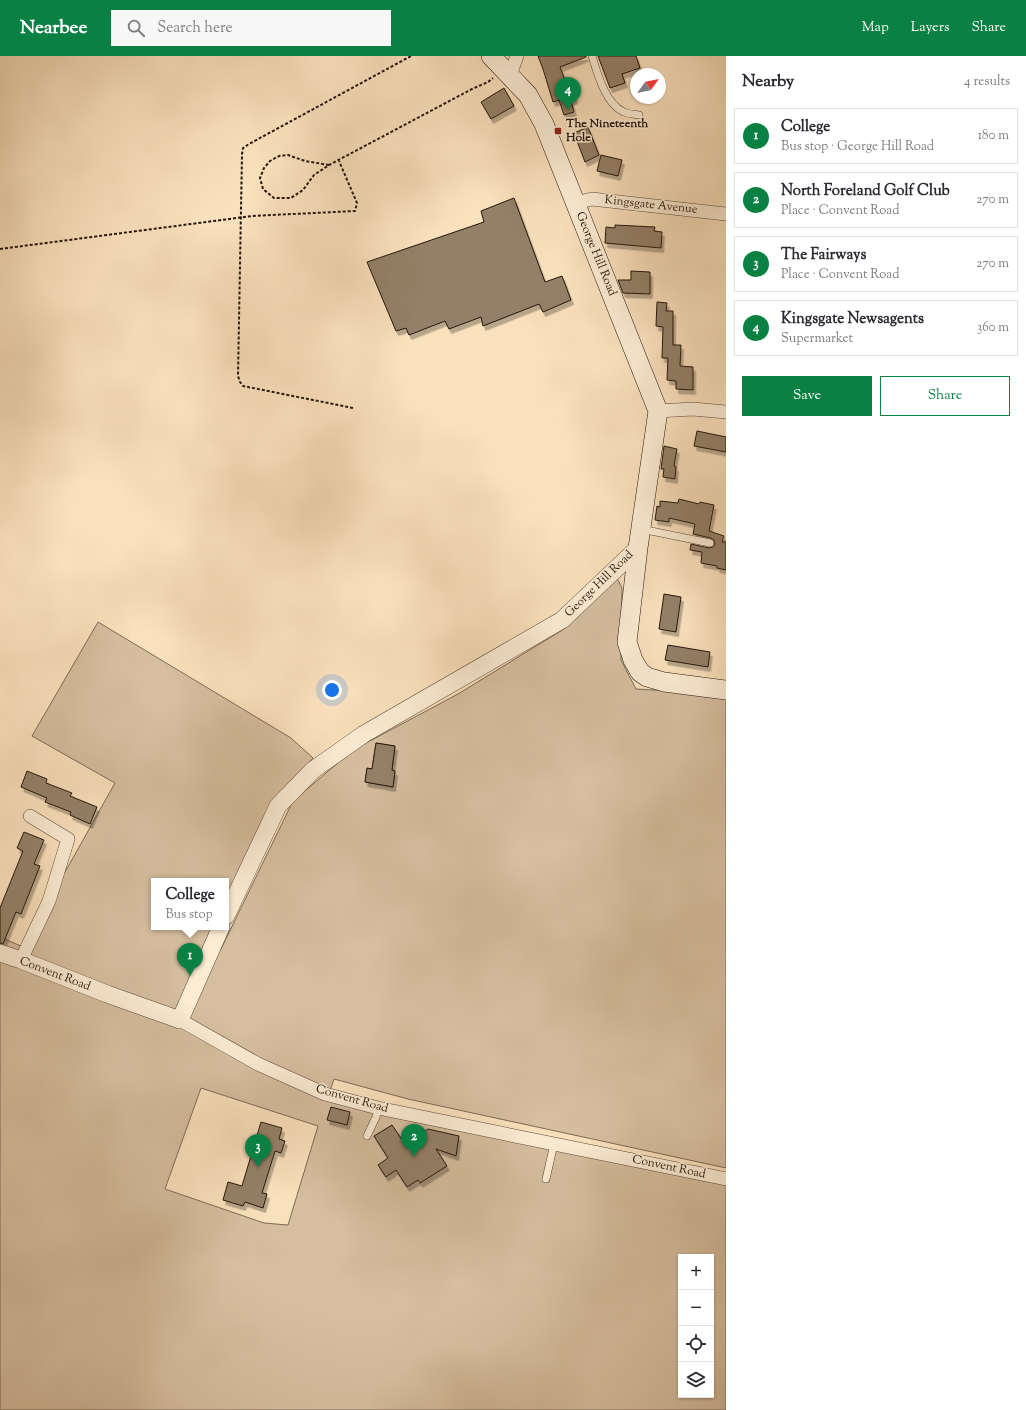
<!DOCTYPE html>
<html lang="en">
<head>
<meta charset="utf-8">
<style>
	body { margin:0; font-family:"Sorts Mill Goudy",serif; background:#f7f7f7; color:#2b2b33 }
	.controls { position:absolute; right:12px; bottom:12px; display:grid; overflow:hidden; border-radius:0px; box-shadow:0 1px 3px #0004 }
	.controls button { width:36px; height:36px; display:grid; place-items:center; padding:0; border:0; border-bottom:1px solid #e1e1e2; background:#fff; color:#2b2b33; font:20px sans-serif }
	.compass { position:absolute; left:630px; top:12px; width:36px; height:36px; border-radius:50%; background:#fff; box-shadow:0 1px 3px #0004; rotate:57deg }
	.you { position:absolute; left:332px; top:634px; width:14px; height:14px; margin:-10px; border:3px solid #fff; border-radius:50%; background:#1a73e8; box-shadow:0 0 0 6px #1a73e833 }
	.badge { display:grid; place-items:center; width:26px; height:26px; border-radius:50%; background:#0b8043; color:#fff; font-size:13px; font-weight:700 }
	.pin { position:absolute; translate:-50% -33px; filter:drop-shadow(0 1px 2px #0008) }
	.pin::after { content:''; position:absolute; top:21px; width:14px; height:12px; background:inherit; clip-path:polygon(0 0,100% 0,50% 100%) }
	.popup { position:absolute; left:151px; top:822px; width:78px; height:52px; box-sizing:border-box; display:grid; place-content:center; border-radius:0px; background:#fff; filter:drop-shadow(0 1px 3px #0005); font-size:13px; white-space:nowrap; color:#7c7c81 }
	.popup b { font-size:15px; color:#2b2b33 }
	.popup::after { content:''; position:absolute; left:50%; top:100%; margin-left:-8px; border:8px solid transparent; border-top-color:#fff }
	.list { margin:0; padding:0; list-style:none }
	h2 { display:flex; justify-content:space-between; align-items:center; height:52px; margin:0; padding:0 16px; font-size:17px }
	h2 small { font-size:13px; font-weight:400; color:#7c7c81 }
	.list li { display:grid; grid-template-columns:26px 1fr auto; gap:12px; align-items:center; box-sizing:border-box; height:56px; margin:0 8px 8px; padding:0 8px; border:1px solid #e1e1e2; border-radius:0px }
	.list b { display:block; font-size:15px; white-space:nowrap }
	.list p { margin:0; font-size:13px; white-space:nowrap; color:#7c7c81 }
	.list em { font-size:13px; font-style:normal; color:#7c7c81 }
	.actions { display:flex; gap:8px; padding:12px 16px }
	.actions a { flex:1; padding:9px 0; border:1px solid #0b8043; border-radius:0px; text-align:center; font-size:14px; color:#0b8043 }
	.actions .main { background:#0b8043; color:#fff }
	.icon { flex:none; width:22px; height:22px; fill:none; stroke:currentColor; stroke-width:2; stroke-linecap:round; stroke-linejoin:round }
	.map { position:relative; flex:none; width:726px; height:1354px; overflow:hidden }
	header { display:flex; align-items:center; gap:24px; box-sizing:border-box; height:56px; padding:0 20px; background:#0b8043; color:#fff }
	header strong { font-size:19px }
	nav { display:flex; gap:22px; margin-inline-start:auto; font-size:14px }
	.search { width:280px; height:36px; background:#f7f7f7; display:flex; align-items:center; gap:10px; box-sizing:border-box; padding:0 14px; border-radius:0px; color:#7c7c81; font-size:15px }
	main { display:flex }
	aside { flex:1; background:#fff }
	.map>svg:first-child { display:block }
	.green { fill:#d6be9f; stroke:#7e6a55; fill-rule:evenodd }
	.building { fill:#948068; stroke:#25160b; filter:url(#shadow) }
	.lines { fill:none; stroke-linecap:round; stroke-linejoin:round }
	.service-casing { stroke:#5a4938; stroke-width:8 }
	.minor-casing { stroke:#5a4938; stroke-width:14 }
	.tertiary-casing { stroke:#5a4938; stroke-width:18 }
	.secondary-casing { stroke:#25160b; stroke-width:20 }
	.path { stroke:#25160b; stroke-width:2; stroke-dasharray:3 2; stroke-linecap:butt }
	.service { stroke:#fcecd4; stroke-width:7 }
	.minor { stroke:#fcecd4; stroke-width:13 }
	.tertiary { stroke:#fcecd4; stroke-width:17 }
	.secondary { stroke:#fcecd4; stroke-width:19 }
	.poi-dot { fill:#8f2418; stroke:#fcecd4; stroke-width:1.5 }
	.labels { text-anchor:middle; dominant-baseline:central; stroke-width:3; stroke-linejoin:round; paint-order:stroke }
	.poi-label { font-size:12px; font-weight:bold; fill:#25160b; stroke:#fcecd4; text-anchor:start }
	.street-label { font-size:12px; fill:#25160b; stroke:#fcecd4 }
</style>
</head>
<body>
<header>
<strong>Nearbee</strong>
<div class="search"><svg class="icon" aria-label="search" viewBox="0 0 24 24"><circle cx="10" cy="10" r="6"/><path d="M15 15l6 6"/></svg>Search here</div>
<nav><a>Map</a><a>Layers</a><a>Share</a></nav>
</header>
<main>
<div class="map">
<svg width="726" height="1354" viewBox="0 0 726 1354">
	<defs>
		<filter id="shadow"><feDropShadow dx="2.5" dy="4.5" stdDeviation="0" flood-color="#0004"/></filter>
	</defs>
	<rect width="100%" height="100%" fill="#fae1bd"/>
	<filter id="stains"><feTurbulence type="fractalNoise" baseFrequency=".005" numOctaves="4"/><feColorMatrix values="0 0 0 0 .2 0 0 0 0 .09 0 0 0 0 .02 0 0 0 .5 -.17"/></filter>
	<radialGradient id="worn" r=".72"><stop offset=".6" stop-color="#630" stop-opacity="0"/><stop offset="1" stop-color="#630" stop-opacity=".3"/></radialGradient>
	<path class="green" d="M617 522 622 532 621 604 636 633 726 638V1112L408 1043 334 1023 327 1043 726 1128V1354H0V881L23 891 115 727 32 680 98 566 291 682 313 702 271 751 226 848V825H154V871H215L205 892 220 895 293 745 353 694 458 638 564 573ZM376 687 395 690 392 714 395 715 393 731 365 726 367 713H372ZM201 1032 318 1070 288 1169 264 1167 165 1133ZM681 1201H711V1339H681Z"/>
	<g class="building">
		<polygon points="538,0 586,0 586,1 560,11 568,32 571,31 575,43 571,45 574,56 564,59 559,44 553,46 543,13"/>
		<polygon points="598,0 636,0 640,12 622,18 625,27 610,32"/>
		<polygon points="504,32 514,50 491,63 481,46"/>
		<polygon points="588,71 599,99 585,106 574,77"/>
		<polygon points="601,99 622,104 618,120 597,115"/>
		<polygon points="514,142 545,226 562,220 571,244 543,256 539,248 483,270 481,261 449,273 445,265 409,279 406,272 396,275 367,206 484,166 481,155"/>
		<polygon points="615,169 655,171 654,175 662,176 661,192 605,187 606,171 615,172"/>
		<polygon points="631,215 650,216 650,238 623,237 618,224 631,224"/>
		<polygon points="657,246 667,247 666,255 673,255 673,289 681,289 680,310 693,311 693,334 676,333 676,325 667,324 668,302 662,302 663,271 656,270"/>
		<polygon points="697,375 726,381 726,396 694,390"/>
		<polygon points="664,390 677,393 674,410 676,411 675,423 663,421 664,413 661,413"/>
		<polygon points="679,443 699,448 700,446 714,449 709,475 724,480 722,486 726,486 726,514 717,512 717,510 701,507 702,496 690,494 691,488 709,492 713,491 715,488 714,484 711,482 693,478 695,468 669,462 669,466 655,464 657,450 660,451 660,445 678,447"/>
		<polygon points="664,538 681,541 676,576 659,573"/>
		<polygon points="668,589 710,596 708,611 665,604"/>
		<polygon points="376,687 395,690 392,714 395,715 393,731 365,726 367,712 372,713"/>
		<polygon points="27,715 47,723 46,727 72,737 70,740 97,751 90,768 70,759 71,756 45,746 47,742 21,731"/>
		<polygon points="24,776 44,784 34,808 40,810 21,858 16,856 3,888 0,887 0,852 23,795 17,792"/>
		<polygon points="331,1051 350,1056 347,1069 327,1064"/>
		<polygon points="261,1066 282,1072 279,1083 285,1085 281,1097 275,1095 262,1137 267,1138 263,1152 245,1146 243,1150 223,1144 228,1126 242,1130"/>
		<polygon points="392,1069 405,1088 428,1073 459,1080 456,1100 436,1093 447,1110 420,1127 418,1124 407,1131 396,1114 386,1121 378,1109 388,1102 374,1080"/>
	</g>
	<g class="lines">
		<defs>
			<g id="service">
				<path d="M592 0C597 17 606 49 624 56 628 58 634 58 639 59"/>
				<polyline points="641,473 710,487"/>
				<polyline points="367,1080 376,1061 378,1052"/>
				<polyline points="546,1123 554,1088"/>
			</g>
			<g id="minor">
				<polyline points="510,19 517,0"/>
				<polyline points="575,147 592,143 726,158"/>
				<polyline points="658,355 693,353 726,356"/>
				<polyline points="21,904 49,845 68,783 30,760"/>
				<polyline points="180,964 258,1008 325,1038 378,1052 726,1123"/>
			</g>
			<g id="tertiary">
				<polyline points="226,860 278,750 313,714 364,678 562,564 638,492"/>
				<polyline points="0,897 21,904 107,938 180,964 221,871"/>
			</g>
			<polyline id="secondary" points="491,0 528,39 544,68 658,355 638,492 627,586 633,604 640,616 647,621 664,626 726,634"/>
		</defs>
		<use href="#service" class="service-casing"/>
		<use href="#minor" class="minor-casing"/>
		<use href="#tertiary" class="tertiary-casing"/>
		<use href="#secondary" class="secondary-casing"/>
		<g class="path">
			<polyline points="329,109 305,105 288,99 279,100 270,105 264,112 260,122 263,133 274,142 291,142 303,134 314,119 329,109 472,33 488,26 493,22"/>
			<polyline points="0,193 252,160 355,155 357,147 339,105"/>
			<polyline points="353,352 243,330 240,326 238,320 242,98 243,92 249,88 411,0"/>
		</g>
		<use href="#service" class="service"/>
		<use href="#minor" class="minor"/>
		<use href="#tertiary" class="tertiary"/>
		<use href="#secondary" class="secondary"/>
	</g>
	<rect class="poi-dot" x="554" y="71" width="8" height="8" rx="2"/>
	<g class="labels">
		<g class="poi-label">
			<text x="566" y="68">The Nineteenth<tspan x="566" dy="14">Hole</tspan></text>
		</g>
		<g class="street-label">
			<text transform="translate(651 149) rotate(6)">Kingsgate Avenue</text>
			<text transform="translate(596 198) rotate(68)">George Hill Road</text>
			<text transform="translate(599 528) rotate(-44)">George Hill Road</text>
			<text transform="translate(55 918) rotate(21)">Convent Road</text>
			<text transform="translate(352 1043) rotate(16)">Convent Road</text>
			<text transform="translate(669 1111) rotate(12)">Convent Road</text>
		</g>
	</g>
	<rect width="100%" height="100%" filter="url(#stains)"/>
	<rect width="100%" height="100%" fill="url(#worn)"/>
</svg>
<div class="controls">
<button>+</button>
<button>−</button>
<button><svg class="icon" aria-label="locate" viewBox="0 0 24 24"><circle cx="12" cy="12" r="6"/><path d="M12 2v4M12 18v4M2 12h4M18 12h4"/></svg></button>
<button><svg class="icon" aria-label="layers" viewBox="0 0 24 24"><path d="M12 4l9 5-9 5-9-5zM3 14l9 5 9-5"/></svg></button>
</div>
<svg class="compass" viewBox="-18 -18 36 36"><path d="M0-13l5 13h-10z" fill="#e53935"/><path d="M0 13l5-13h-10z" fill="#7c7c81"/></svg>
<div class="you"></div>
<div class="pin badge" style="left:190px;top:920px">1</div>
<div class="popup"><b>College</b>Bus stop</div>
<div class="pin badge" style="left:414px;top:1101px">2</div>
<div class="pin badge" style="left:258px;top:1111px">3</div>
<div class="pin badge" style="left:568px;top:54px">4</div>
</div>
<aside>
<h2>Nearby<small>4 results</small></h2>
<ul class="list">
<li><span class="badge">1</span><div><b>College</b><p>Bus stop · George Hill Road</p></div><em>180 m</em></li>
<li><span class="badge">2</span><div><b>North Foreland Golf Club</b><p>Place · Convent Road</p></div><em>270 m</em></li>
<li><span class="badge">3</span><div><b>The Fairways</b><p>Place · Convent Road</p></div><em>270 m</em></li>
<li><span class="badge">4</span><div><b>Kingsgate Newsagents</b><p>Supermarket</p></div><em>360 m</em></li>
</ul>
<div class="actions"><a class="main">Save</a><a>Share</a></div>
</aside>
</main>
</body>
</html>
